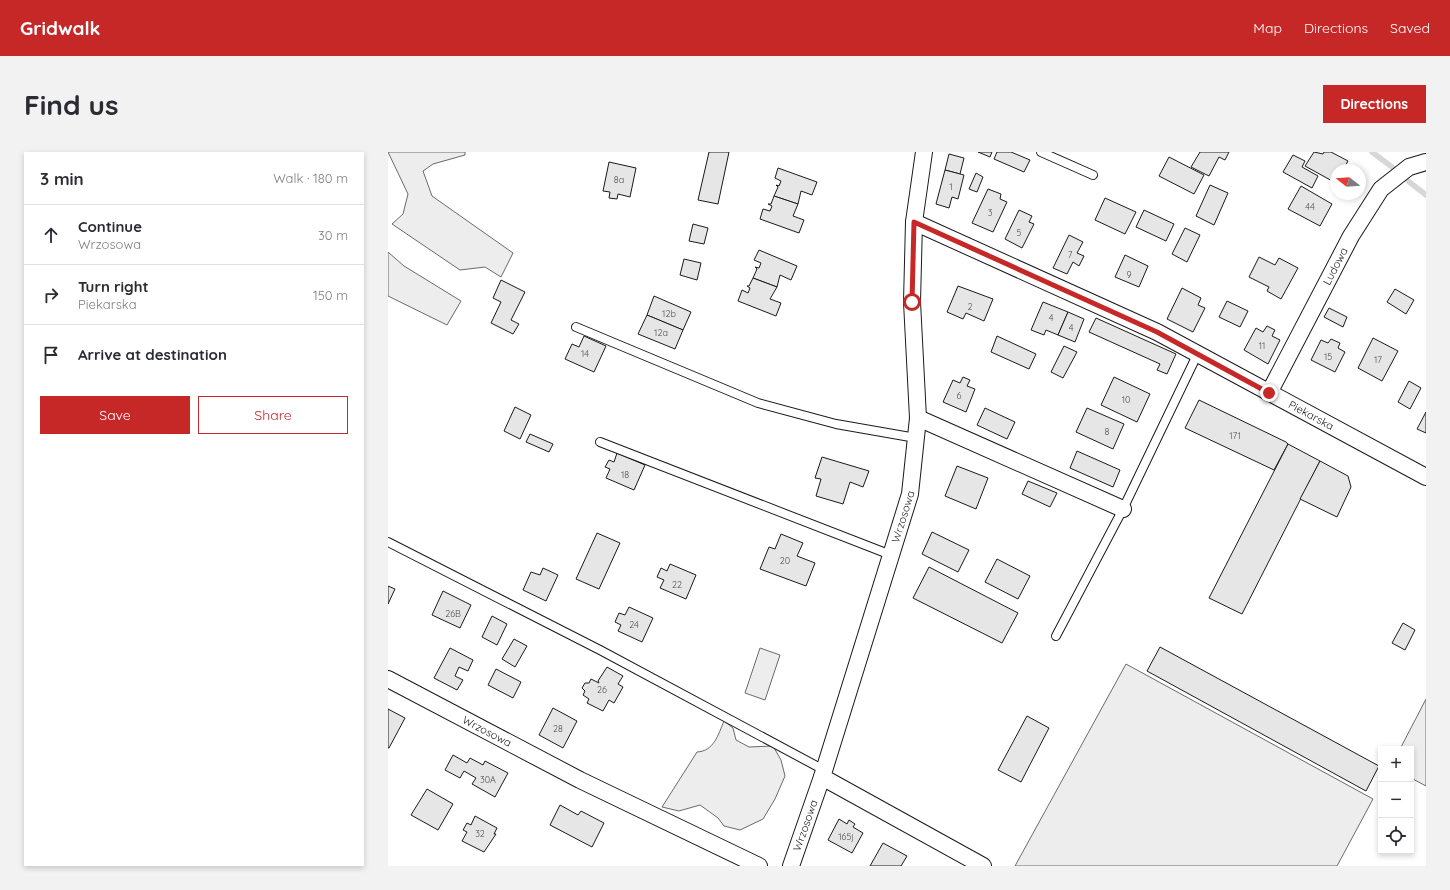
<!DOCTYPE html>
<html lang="en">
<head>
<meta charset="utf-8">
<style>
	body { margin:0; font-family:Quicksand,sans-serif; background:#f2f2f3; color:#2b2b33 }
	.controls { position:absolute; right:12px; bottom:12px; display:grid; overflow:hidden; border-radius:0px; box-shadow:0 2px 6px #0003 }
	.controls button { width:36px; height:36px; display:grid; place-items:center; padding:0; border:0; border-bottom:1px solid #e1e1e2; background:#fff; color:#2b2b33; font:20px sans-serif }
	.compass { position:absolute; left:942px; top:12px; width:36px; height:36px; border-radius:50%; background:#fff; box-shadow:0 2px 6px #0003; rotate:287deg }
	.stop { position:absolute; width:12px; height:12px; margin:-9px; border:3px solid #c62828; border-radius:50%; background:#fff }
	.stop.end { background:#c62828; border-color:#fff; box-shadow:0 1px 4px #0008 }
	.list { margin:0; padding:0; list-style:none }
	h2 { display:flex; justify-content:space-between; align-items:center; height:52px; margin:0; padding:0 16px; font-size:17px }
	h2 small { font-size:13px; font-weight:400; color:#7c7c81 }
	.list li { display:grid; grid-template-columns:26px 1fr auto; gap:12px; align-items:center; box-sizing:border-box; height:60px; padding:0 16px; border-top:1px solid #e1e1e2 }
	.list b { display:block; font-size:15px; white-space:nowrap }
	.list p { margin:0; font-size:13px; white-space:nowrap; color:#7c7c81 }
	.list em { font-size:13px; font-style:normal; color:#7c7c81 }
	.actions { display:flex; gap:8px; padding:12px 16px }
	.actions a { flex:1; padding:9px 0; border:1px solid #c62828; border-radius:0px; text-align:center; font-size:14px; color:#c62828 }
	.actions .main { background:#c62828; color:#fff }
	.icon { flex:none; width:22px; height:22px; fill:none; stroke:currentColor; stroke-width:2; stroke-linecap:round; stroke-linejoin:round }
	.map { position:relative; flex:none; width:1038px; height:714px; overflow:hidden; border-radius:0px }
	header { display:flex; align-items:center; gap:24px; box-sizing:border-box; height:56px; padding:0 20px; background:#c62828; color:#fff }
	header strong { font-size:19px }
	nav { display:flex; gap:22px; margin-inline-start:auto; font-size:14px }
	.intro { display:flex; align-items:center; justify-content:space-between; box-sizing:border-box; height:96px; padding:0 24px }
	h1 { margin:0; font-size:28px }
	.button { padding:10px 18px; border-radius:0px; background:#c62828; color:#fff; font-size:14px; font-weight:700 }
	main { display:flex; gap:24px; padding:0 24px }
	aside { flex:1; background:#fff; border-radius:0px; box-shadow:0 2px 6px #0003 }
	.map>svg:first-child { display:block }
	.green { fill:#ededed; stroke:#6a6a6a }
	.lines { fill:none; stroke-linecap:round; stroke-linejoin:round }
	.stream { stroke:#d7d7d7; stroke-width:5.5 }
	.building { fill:#e6e6e6; stroke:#1a1a1a }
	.lane-casing { stroke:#1a1a1a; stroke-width:10 }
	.street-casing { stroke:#1a1a1a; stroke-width:18 }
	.lane { stroke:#fff; stroke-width:8 }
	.street { stroke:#fff; stroke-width:16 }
	.route { stroke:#c62828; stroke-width:5 }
	.labels { text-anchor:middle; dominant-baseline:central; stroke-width:3; stroke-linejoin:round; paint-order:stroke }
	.number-label { font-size:9px; fill:#4d4d4d }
	.street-label { font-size:11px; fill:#1a1a1a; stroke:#fff }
</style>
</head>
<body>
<header>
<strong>Gridwalk</strong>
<nav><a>Map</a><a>Directions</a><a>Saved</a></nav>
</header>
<div class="intro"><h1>Find us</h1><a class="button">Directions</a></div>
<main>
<aside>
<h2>3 min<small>Walk · 180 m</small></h2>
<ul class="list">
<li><svg class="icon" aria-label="ahead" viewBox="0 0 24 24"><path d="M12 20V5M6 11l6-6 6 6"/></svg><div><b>Continue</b><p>Wrzosowa</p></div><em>30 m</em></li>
<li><svg class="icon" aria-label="right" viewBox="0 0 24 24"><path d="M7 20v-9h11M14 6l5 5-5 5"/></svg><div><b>Turn right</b><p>Piekarska</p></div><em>150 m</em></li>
<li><svg class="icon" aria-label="arrive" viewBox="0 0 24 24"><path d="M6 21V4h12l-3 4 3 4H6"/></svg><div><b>Arrive at destination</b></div></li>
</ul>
<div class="actions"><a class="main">Save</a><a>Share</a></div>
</aside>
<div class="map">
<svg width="1038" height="714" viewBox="0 0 1038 714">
	<rect width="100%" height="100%" fill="#fff"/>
	<g class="green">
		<polygon points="0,0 77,0 77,3 45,12 35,19 44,44 125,101 113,125 97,115 72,118 4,72 15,62 20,42"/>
		<polygon points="0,100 16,114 73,149 59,173 0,144"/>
		<polygon points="372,496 392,503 377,548 357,541"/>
		<polygon points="738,512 985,647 949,714 627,714"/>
		<polygon points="1038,547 1038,634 1023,626 1023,597 1012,597"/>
		<path d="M336 569 345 576 348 588 361 595 385 594 393 608 397 624 387 647 375 667 352 678 336 674 330 666 312 653 291 659 274 655 309 600C326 599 330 583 336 569Z"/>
	</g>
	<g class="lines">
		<g class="stream">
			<polyline points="984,0 1004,15"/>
			<polyline points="1020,29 1038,43"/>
		</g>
	</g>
	<g class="building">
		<polygon points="321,0 341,0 330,52 310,48"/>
		<polygon points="590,0 604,0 602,5"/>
		<polygon points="609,0 623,0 642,8 636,20 606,7"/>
		<polygon points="812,0 841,0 837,8 831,5 821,24 803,15"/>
		<polygon points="926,0 935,2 936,0 943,0 960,9 955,18 948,18 946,30 917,14"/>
		<polygon points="561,2 576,6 572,22 557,18"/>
		<polygon points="905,3 917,9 914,15 930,24 924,36 895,20"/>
		<polygon points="781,5 816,23 806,42 771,24"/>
		<polygon points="221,10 248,16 242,45 230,42 229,47 221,46 222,40 215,39"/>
		<polygon points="390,16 429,30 424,43 413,39 410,52 386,44 390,35 388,33 391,34 393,29 387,26"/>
		<polygon points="557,18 576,23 570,47 564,45 561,56 548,52"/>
		<polygon points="588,21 595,25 589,40 581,37"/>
		<polygon points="822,33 840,41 826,73 808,64"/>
		<polygon points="913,34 944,52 932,74 900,57"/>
		<polygon points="600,37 613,42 612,47 619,50 605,80 584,71"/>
		<polygon points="386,44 410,52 405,64 416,68 411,81 372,67 375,57 382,59 384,54 380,52 383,52"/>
		<polygon points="717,46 748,60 737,82 707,68"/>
		<polygon points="631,58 644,64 641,70 646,72 634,96 617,87"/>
		<polygon points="756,58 786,72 778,89 748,75"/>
		<polygon points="305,72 320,76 316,92 301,89"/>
		<polygon points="797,76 812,83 799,110 784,102"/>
		<polygon points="681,83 695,90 689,101 696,104 691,114 685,110 679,122 665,116"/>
		<polygon points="371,98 409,114 403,128 392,123 389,135 365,126 369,117 367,115 371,116 373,111 366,108"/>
		<polygon points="737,103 760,114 751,135 727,125"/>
		<polygon points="871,105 887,113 891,106 910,116 893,147 879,139 881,135 861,125"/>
		<polygon points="296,107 313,111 309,128 292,123"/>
		<polygon points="365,126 389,135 382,147 393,151 388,164 350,149 354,138 360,141 362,136 359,134 361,134"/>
		<polygon points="113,128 137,140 123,168 131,172 125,182 103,171 113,150 105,146"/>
		<polygon points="570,134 605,147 596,169 578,161 575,167 559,160"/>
		<polygon points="794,136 813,146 810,153 817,156 805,180 779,167"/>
		<polygon points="1007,137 1026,148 1018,162 999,150"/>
		<polygon points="266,144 303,160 295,178 259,163"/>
		<polygon points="839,149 860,159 852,175 831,165"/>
		<polygon points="655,150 680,160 670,183 658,178 656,183 643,178"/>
		<polygon points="941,156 959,165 955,175 936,165"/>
		<polygon points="680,160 696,167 687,190 670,183"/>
		<polygon points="259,163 295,178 287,197 250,182"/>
		<polygon points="708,166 788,202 779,222 769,218 772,212 701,180"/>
		<polygon points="879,174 887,178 884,184 892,188 880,212 856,198 868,176 875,180"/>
		<polygon points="196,184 218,194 206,220 177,207 184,192 191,195"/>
		<polygon points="609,184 648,202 641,217 603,200"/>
		<polygon points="985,186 1010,199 994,229 970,216"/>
		<polygon points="943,187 952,191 950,196 957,200 947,220 923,208 933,188 940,191"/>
		<polygon points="676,194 689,200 675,226 663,220"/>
		<polygon points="575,225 582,228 579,234 587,237 578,260 555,250 565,228 572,231"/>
		<polygon points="726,225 762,242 749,270 713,253"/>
		<polygon points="1021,229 1033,236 1022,257 1010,250"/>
		<polygon points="811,248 898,290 900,292 886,318 797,276"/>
		<polygon points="127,255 143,263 132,287 116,279"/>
		<polygon points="597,256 627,270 619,287 589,273"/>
		<polygon points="699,256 736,272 725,297 688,280"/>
		<polygon points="1038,260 1038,281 1029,277"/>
		<polygon points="142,282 165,292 161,300 138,290"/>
		<polygon points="900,292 932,309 854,462 821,446"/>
		<polygon points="689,299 732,318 725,335 682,316"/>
		<polygon points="229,301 257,313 246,338 218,326 222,317 217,315 221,308 226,310"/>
		<polygon points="434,305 481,319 475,335 462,330 455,352 428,344 433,327 427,326"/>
		<polygon points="932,309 960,324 963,335 949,365 912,347"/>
		<polygon points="569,314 600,326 588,357 557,344"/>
		<polygon points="640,329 669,341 662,355 634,342"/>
		<polygon points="544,380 581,398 570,420 534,402"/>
		<polygon points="209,381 232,391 211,437 188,427"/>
		<polygon points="393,382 415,391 409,404 427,411 418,434 372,417 381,395 387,397"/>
		<polygon points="609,407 642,424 630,447 597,430"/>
		<polygon points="282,412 308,423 298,447 272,436 276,428 269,425 273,416 279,419"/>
		<polygon points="541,415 630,461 614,491 525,446"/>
		<polygon points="155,416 170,423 158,449 135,438 143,420 152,423"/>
		<polygon points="0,434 7,437 0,452"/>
		<polygon points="55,439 83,453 72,476 44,463"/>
		<polygon points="241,455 265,466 254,490 230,479 233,473 227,470 231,461 237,463"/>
		<polygon points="104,464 119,472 109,493 94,485"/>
		<polygon points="1015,471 1027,478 1017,498 1004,491"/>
		<polygon points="126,487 139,494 127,515 114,507"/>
		<polygon points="772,495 991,614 978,639 759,519"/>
		<polygon points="62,496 85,508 80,519 71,515 67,524 75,528 69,538 46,526"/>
		<polygon points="219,515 235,524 230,532 235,535 226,551 221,548 215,559 199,551 201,547 195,543 197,539 194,536 197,531 201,531 203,527 211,531 210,529"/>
		<polygon points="108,517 133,530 125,546 100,533"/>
		<polygon points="165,556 189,569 175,596 151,583"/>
		<polygon points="0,557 17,566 1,596 0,596"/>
		<polygon points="639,564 661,576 633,630 610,618"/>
		<polygon points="65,603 79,611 82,606 95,613 97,609 120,621 107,645 84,632 88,626 76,619 72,626 57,618"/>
		<polygon points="39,637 65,652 50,678 23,663"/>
		<polygon points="172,653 190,663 193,659 216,671 204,695 162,673"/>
		<polygon points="87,664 109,676 106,682 108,682 96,700 74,689 79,680 75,678 79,671 83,673"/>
		<polygon points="451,667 459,672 461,668 467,672 465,675 475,681 464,701 440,688"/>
		<polygon points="495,691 519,704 513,714 482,714"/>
	</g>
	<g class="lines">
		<defs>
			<g id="lane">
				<polyline points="653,0 705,23"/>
				<polyline points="188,175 370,251 448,272 528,286"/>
				<polyline points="212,290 503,403"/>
				<polyline points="0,390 212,498 436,618"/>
				<polyline points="668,484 735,357 810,201"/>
			</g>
			<g id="street">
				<path id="s1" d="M526 70 769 180 1038 325"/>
				<path id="s2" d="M881 241 963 84 993 37 1021 15 1038 10"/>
				<polyline points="530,266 735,357"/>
				<path id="s3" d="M0 527 192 628 371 714"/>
				<polyline points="434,625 595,714"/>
				<path id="s4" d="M403 714 434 625 522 342 530 266 524 150 526 70 536 0"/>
			</g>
		</defs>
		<use href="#lane" class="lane-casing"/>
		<use href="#street" class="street-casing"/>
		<use href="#lane" class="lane"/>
		<use href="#street" class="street"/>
	</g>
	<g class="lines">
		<polyline class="route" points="524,150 526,70 769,180 881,241"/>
	</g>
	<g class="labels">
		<g class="number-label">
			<text x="231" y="27">8a</text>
			<text x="563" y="34">1</text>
			<text x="922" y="54">44</text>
			<text x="602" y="60">3</text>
			<text x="631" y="80">5</text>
			<text x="682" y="102">7</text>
			<text x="741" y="122">9</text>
			<text x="582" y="154">2</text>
			<text x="281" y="161">12b</text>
			<text x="663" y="165">4</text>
			<text x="683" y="175">4</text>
			<text x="273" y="180">12a</text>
			<text x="874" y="193">11</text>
			<text x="197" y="201">14</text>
			<text x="940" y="204">15</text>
			<text x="990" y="207">17</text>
			<text x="571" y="243">6</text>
			<text x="738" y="247">10</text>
			<text x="719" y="279">8</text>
			<text x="847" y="283">171</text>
			<text x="237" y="322">18</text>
			<text x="397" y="408">20</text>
			<text x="289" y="432">22</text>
			<text x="65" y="461">26B</text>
			<text x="246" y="472">24</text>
			<text x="214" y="537">26</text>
			<text x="170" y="576">28</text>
			<text x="100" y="627">30A</text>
			<text x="92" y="681">32</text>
			<text x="458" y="684">165j</text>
		</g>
		<g class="street-label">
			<text stroke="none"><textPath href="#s2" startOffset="143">Ludowa</textPath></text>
			<text stroke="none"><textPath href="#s1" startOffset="442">Piekarska</textPath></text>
			<text stroke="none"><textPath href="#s4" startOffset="367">Wrzosowa</textPath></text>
			<text stroke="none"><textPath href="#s3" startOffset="112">Wrzosowa</textPath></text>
			<text stroke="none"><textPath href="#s4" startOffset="43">Wrzosowa</textPath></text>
		</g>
	</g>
</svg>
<div class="controls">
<button>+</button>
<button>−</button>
<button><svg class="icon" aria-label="locate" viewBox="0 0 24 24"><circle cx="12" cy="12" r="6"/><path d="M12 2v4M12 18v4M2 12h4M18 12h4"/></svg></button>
</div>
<svg class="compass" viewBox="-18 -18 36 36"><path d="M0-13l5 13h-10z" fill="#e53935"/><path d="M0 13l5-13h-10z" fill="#7c7c81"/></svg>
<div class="stop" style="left:524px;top:150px"></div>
<div class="stop end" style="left:881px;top:241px"></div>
</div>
</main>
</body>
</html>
